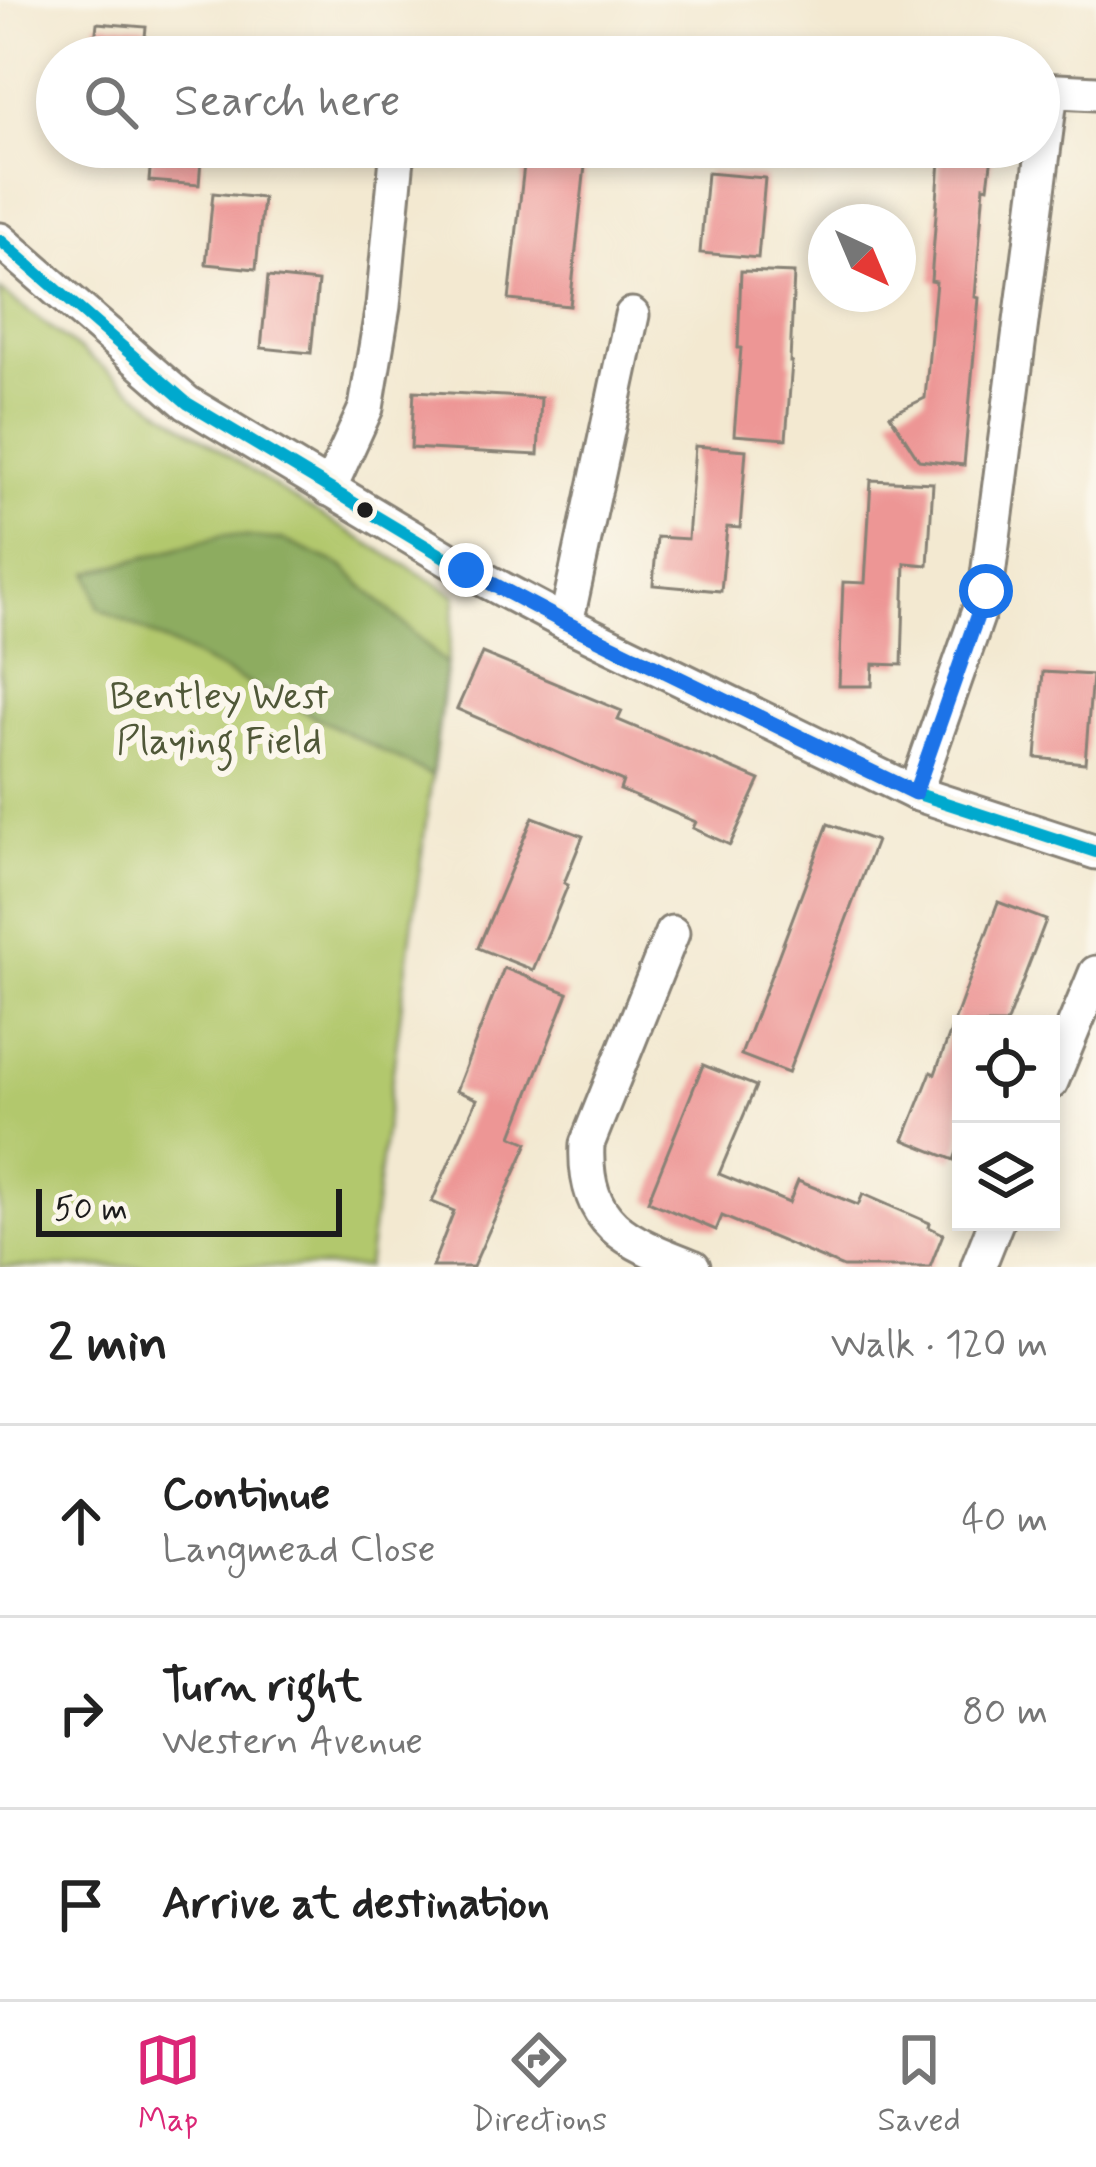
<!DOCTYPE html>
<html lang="en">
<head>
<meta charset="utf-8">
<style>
	body { margin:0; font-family:Mynerve,sans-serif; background:#f2f2f2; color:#222 }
	.controls { position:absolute; right:36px; bottom:36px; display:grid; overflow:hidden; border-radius:0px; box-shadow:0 6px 18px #0003 }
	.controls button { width:108px; height:108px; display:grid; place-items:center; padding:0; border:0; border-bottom:3px solid #e0e0e0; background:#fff; color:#222; font:60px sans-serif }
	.compass { position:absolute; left:808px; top:204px; width:108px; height:108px; border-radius:50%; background:#fff; box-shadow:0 6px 18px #0003; rotate:136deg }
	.scale { position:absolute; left:36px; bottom:30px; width:306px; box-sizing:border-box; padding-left:12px; border:6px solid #1c1c1c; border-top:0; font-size:33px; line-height:42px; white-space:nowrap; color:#1c1c1c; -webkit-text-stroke:9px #fbf7ec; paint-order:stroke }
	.stop { position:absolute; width:36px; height:36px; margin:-27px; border:9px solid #1a73e8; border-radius:50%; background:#fff }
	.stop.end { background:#1a73e8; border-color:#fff; box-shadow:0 3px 12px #0008 }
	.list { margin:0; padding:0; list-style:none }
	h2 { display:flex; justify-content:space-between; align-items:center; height:156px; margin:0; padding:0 48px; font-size:51px }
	h2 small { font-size:39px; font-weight:400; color:#767676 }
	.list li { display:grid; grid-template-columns:78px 1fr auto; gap:36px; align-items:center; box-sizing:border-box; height:192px; padding:0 48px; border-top:3px solid #e0e0e0 }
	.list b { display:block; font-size:45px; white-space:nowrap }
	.list p { margin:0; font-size:39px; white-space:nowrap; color:#767676 }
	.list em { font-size:39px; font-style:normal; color:#767676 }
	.icon { flex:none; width:66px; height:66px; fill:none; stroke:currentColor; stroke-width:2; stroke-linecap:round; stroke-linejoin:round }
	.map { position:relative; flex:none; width:1096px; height:1267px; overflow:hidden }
	.search { position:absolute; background:#fff; box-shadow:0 6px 18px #0003; left:36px; right:36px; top:36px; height:132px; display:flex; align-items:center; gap:30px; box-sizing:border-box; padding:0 42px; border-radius:66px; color:#767676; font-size:45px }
	.sheet { height:732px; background:#fff }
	nav { display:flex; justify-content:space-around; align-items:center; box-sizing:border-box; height:168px; border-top:3px solid #e0e0e0; background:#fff; font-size:33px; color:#767676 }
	nav a { display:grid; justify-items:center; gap:6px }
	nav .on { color:#db2777 }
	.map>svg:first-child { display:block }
	.green { fill:#b2c86d; stroke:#677244; stroke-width:3 }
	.forest { fill:#8dac60; stroke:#54643e; stroke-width:3 }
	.building { fill:#ed9695 }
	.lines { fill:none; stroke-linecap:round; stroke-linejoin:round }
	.minor-casing { stroke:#888276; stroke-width:39 }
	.minor { stroke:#fff; stroke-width:33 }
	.bus-1-casing { stroke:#fbf7ec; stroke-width:21 }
	.bus-1 { stroke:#00a9ce; stroke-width:12 }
	.route { stroke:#1a73e8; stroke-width:15 }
	.bus-dot { fill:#1c1c1c; stroke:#fbf7ec; stroke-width:4.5 }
	.labels { text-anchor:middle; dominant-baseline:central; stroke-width:12; stroke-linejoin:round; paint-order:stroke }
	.park-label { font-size:39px; fill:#505838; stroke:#fbf7ec }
</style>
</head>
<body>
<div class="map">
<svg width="1096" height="1267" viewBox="0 0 1096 1267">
	<rect width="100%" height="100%" fill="#fbf7ec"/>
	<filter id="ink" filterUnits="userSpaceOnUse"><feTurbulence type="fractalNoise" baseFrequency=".00833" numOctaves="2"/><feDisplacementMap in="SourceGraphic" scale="24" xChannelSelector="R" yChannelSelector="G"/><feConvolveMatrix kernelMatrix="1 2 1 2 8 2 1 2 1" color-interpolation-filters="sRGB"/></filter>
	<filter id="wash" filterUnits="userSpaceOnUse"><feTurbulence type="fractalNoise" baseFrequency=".004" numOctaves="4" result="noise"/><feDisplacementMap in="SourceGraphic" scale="48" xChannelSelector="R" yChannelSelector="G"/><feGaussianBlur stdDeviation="2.7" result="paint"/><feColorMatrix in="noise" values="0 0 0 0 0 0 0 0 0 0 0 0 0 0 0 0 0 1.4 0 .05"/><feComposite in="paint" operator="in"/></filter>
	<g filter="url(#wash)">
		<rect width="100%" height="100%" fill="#f3e9d1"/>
		<polygon class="green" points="0,290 148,401 290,497 456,595 367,1267 0,1267"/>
		<polygon class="forest" points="224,535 283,540 342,566 446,664 432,776 99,608 89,573"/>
		<g id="blocks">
			<g class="building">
				<polygon points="97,23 146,27 143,57 93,57"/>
				<polygon points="152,147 202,147 199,185 149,181"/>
				<polygon points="526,147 587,147 570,306 509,300"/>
				<polygon points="941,147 993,147 988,187 984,186 975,297 979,298 964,465 919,460 890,415 925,398 936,282 931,281"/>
				<polygon points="707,173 765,178 758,258 700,253"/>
				<polygon points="213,193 263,198 256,269 206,264"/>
				<polygon points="741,271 794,273 790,362 792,362 786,439 734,435 741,348 738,348"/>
				<polygon points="268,277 318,282 311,353 261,348"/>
				<polygon points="414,391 541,398 538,455 411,448"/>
				<polygon points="695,446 746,450 740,528 727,527 721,591 653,585 657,537 688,539"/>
				<polygon points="871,480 933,483 928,565 905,563 902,665 873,664 872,686 839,686 843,582 865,583"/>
				<polygon points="482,653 622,711 618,720 760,780 730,845 693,828 696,822 620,790 623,781 457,709"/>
				<polygon points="1043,672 1092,675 1085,763 1036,758"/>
				<polygon points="533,817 583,836 564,883 568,885 533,970 478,948"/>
				<polygon points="828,824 876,841 788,1073 741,1055"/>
				<polygon points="998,902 1046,920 1006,1024 961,1024 961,1141 954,1160 904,1140 931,1072 935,1074"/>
				<polygon points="504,968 568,993 512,1136 528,1143 473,1267 432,1267 454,1211 432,1202 477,1099 456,1091"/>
				<polygon points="703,1065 756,1086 719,1174 789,1203 798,1181 858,1205 863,1194 930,1223 929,1227 943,1234 930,1267 843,1267 722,1216 716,1230 648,1201"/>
			</g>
		</g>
	</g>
	<g filter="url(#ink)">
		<use href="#blocks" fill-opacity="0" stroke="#888276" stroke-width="3"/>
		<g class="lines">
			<defs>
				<g id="minor">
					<polyline points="1039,90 1096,93"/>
					<polyline points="0,240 187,403 466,570 566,623 915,793 1096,852"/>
					<polyline points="329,489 366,408 383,306 398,147"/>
					<polyline points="566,623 632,315"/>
					<polyline points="915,793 986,591 1051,91"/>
					<path d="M672 933 587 1144C583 1226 628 1242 693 1267"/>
					<polyline points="1051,1082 1096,973"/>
					<polyline points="978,1267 996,1222"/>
				</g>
			</defs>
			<use href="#minor" class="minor-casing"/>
			<use href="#minor" class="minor"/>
			<defs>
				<polyline id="bus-1" points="0,240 187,403 466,570 566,623 915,793 1096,852"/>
			</defs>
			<use href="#bus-1" class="bus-1-casing"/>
			<use href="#bus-1" class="bus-1"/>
		</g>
	</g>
	<g class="lines" filter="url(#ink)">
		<polyline class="route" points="466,570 566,623 915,793 986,591"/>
	</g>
	<circle class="bus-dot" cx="365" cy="510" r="10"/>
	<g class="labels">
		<g class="park-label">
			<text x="219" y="697">Bentley West<tspan x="219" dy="45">Playing Field</tspan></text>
		</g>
	</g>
</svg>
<div class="controls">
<button><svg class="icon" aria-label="locate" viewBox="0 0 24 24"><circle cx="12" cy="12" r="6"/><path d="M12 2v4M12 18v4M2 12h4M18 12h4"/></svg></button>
<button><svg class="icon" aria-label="layers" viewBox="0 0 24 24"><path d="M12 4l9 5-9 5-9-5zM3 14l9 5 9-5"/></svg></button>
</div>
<svg class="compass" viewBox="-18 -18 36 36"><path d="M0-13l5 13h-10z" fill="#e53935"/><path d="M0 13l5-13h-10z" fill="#767676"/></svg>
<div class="scale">50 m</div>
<div class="stop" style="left:986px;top:591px"></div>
<div class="stop end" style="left:466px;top:570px"></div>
<div class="search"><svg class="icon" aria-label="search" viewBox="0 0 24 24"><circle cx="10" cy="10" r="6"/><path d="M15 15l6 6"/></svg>Search here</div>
</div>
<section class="sheet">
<h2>2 min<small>Walk · 120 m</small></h2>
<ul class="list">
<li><svg class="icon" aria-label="ahead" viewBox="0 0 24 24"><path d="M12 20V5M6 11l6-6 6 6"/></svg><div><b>Continue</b><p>Langmead Close</p></div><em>40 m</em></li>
<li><svg class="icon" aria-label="right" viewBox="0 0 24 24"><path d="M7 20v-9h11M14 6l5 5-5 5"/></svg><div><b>Turn right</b><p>Western Avenue</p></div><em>80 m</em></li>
<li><svg class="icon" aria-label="arrive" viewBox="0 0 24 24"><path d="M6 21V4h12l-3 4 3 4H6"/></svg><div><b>Arrive at destination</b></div></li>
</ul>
</section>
<nav>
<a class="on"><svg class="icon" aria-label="map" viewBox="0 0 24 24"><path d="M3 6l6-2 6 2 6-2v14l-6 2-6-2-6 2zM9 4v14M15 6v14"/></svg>Map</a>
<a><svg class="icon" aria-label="directions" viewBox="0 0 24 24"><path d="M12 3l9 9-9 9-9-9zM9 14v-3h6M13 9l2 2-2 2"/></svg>Directions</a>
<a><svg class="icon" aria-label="saved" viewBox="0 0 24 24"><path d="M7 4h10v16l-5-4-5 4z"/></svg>Saved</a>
</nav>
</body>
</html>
